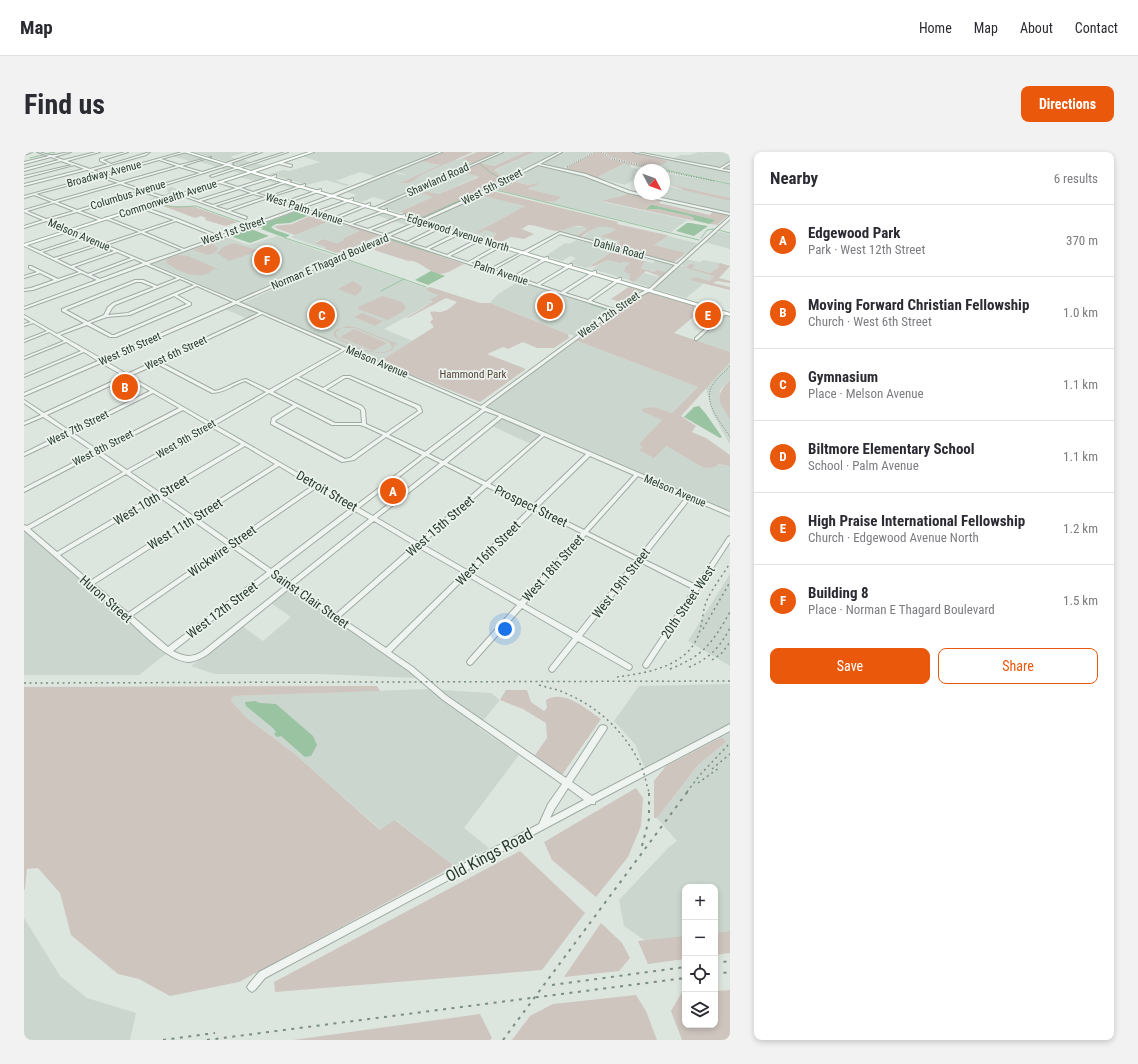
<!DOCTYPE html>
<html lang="en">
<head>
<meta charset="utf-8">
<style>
	body { margin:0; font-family:"Roboto Condensed",sans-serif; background:#f2f2f3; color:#2b2b33 }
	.controls { position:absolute; right:12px; bottom:12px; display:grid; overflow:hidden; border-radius:8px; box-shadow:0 2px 6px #0003 }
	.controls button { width:36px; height:36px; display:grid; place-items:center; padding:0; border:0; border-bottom:1px solid #e1e1e2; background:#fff; color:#2b2b33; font:20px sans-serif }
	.compass { position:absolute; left:610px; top:12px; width:36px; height:36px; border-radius:50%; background:#fff; box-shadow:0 2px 6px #0003; rotate:131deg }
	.you { position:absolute; left:481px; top:477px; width:14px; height:14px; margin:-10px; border:3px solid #fff; border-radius:50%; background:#1a73e8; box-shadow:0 0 0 6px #1a73e833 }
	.badge { display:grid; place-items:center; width:26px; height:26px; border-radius:50%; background:#ea580c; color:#fff; font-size:13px; font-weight:700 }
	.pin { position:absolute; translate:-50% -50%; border:2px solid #fff; box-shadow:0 1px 4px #0006 }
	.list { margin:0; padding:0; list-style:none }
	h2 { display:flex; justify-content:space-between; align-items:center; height:52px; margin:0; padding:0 16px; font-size:17px }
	h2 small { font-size:13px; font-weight:400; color:#7c7c81 }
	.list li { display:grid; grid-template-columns:26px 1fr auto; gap:12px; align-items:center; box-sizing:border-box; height:72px; padding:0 16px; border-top:1px solid #e1e1e2 }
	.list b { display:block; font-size:15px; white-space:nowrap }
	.list p { margin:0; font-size:13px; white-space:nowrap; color:#7c7c81 }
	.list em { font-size:13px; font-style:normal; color:#7c7c81 }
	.actions { display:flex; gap:8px; padding:12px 16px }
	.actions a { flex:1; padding:9px 0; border:1px solid #ea580c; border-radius:8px; text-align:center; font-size:14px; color:#ea580c }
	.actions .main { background:#ea580c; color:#fff }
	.icon { flex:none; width:22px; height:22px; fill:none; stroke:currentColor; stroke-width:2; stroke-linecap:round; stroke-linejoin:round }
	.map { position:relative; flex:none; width:706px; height:888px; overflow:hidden; border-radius:8px }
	header { display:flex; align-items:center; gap:24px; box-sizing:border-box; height:56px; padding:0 20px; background:#fff; border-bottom:1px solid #e1e1e2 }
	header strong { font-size:19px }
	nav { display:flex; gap:22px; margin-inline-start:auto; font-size:14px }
	.intro { display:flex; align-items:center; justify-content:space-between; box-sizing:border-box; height:96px; padding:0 24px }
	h1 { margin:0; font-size:28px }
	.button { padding:10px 18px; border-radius:8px; background:#ea580c; color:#fff; font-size:14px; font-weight:700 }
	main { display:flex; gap:24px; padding:0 24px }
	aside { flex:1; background:#fff; border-radius:8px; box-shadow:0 2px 6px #0003 }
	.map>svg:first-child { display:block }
	.built { fill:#cbd7ce }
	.green { fill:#cfc5bf; fill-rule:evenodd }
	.water { fill:#9ac3a1 }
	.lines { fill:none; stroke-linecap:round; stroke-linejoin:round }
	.stream { stroke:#9ac3a1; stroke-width:1 }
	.minor-casing { stroke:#9faba2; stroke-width:2 }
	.major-casing { stroke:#9db0a2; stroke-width:2 }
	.minor { fill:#eff4f1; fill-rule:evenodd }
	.major { fill:#fff; fill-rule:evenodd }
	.rail-far2 { stroke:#788e7e; stroke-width:1; stroke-dasharray:1 1.5; stroke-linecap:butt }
	.rail-far1 { stroke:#788e7e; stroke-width:1.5; stroke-dasharray:2 3.5; stroke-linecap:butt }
	.rail { stroke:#788e7e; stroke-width:2; stroke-dasharray:3 5.5; stroke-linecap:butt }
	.labels { text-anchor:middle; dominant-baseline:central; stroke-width:3.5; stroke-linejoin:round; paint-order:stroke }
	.far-street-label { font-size:11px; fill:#283b2d; stroke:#ecf3ee }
	.far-park-label { font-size:11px; fill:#554536; stroke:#ecf3ee }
	.street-label { font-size:13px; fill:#283b2d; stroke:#ecf3ee }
	.near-street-label { font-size:16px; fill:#283b2d; stroke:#ecf3ee }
</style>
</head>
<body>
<header>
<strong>Map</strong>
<nav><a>Home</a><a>Map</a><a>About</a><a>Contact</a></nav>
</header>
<div class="intro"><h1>Find us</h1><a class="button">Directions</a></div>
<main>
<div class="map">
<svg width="706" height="888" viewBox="0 0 706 888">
	<rect width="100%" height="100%" fill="#dde5df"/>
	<g class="built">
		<polygon points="170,0 223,0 206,5 213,7 204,10"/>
		<polygon points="290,0 416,0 354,25 336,20 312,29 326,33 322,34 302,28 283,33 245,22 260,18 265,19 296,10 277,4"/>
		<polygon points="479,0 501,0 470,14 455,11"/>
		<polygon points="510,0 536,0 486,26 477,24 469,19"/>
		<polygon points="538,0 569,0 538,17 516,12"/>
		<polygon points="675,0 697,5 677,0 697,0 702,2 706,0 706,10 696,16 699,17 706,12 706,31 635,16 634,14 645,9 642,7 649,7 656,3 666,3"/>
		<polygon points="162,1 225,20 219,22 205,18 202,18 173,9 169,10 148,4"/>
		<polygon points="217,7 230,11 243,14 230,17 221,15 221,13 217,14 206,11"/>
		<polygon points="441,7 449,12 364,49 349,45 338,50 326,46 333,43 320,39 362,23 371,21 380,23 381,22 370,20 395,9 417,13 376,31 381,32 393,27 397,23 431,8"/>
		<polygon points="601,12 606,13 607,15 606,15 617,18 616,24 601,33 574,26 576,26 575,24"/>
		<polygon points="513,13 569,26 607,41 600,45 583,47 579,50 663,68 647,80 522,50 525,49 530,50 538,45 504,37 504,36 513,31 505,33 486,28"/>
		<polygon points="436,19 455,24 415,42 395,38 392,39 410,45 375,61 356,54"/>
		<polygon points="228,21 277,35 270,37 241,28 237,30 214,25"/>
		<polygon points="640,21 706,32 706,46 640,31"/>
		<polygon points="640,33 706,49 706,61 617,42 640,42"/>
		<polygon points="147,35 162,40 133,50 125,47 145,41 142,39 145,38 141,37"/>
		<polygon points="455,43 502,54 453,80 456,81 461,78 473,82 464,87 402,69"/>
		<polygon points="357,59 391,69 382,73 349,62"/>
		<polygon points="309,67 327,73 324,75 335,79 320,85 321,88 313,91 299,87 291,90 302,95 301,97 266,85"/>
		<polygon points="546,74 561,75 564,76 552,84 534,80"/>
		<polygon points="582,74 591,77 588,80 579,83 596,89 589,95 557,86 571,75"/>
		<polygon points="697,80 706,82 706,97 681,90 690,81"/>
		<polygon points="199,84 225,93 253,84 313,105 213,148 127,111"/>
		<polygon points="644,84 676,92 665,102 629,93"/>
		<polygon points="553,88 560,90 562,88 592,97 562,116 545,111 552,106 546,104 538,109 522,104 541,91 545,92"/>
		<polygon points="317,106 402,136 405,140 414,143 406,149 409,150 360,177 389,189 355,210 219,151"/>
		<polygon points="583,107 607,111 602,117 606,122 605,128 568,117"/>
		<polygon points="662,107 676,110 679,108 696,111 693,114 695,115 686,121 668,116 670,113 663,115 657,113"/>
		<polygon points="633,108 651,113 645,121 633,118 630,120 617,116 621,109 628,111"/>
		<polygon points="656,114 689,123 690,124 686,129 671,125 666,128 680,131 662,146 630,137"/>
		<polygon points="620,121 638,126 625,135 608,130"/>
		<polygon points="497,128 588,158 552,185 466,151 474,142"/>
		<polygon points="209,153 216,153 235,161 224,167 201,157"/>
		<polygon points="699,162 706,164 706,200 670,188"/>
		<polygon points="551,188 674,235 648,261 630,255 617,259 639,268 615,292 619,294 642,294 680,316 694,312 706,314 706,361 463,256 466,251"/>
		<polygon points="706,210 706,228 696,238 695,248 706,268 706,293 688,260 682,236"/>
		<polygon points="478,265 517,282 507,292 468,274"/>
		<polygon points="0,378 143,501 115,523 0,523"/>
		<polygon points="706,422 706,514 664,489"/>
		<polygon points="266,435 392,524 393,526 294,522 190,522 167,514 218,474 239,489 267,465 247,451"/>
		<polygon points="706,532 706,572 621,617 611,592 590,569 615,534"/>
		<polygon points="403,537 467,541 476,548 454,575 495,603 440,676 465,696 430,714 372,668 357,678 272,603 223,566 207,549 209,544"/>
		<polygon points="706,581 706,781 691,783 691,735 661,735 661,787 626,792 600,774 595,748 645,695 653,689 633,666 674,613 702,590 698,585"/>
		<polygon points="0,766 36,824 63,846 112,861 106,888 0,888"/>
	</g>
	<g class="green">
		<path d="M419 0H449L397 23C391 29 384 33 376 31L416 13 396 9Z"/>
		<polygon points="453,0 475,0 448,12 440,7 434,8"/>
		<polygon points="501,0 510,0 470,18 477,24 485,26 400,67 376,60 409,45 391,39 395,38 415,42 455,25 437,19 456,11 470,14"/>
		<polygon points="572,0 576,0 587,7 634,18 600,12 575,24 576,26 574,26 540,17"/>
		<polygon points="579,0 608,0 645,9 635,14 642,17 640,18 589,6"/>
		<polygon points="484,28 505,33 514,31 514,32 505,36 504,37 538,45 530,50 525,49 523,50 474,38 488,32 490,30"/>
		<polygon points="640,31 706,46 706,49 659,38 658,37"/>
		<path d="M464 38 594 70 593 72 643 83 644 84 630 93 662 101 649 111 592 95 590 94 596 89 578 85 579 83 588 80 591 77C576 71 569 76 557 85L552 84 563 77C553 68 540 80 533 79 523 78 514 73 504 73L498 77 510 82 500 87 487 85 477 90 466 87 473 82 461 78 456 81 453 80 501 54 455 43Z"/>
		<path d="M606 41 638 48 635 51 686 63 689 59 705 63 694 72 695 73 685 72 692 68 629 53 622 57H634L666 64 670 66 669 68 671 69 578 49C587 45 597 46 606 41Z"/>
		<polygon points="139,54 171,55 213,70 202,74 181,68 182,66 177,64 171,66"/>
		<polygon points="290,62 308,68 271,83 254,77 250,74 268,72"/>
		<polygon points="327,74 356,83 323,98 312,101 301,97 302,95 291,91 299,87 313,91 320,88 319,86 335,79 324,75"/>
		<path d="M363 88H368L440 112C433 115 424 122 416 122 404 121 395 107 384 109L353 99 346 95Z"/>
		<path d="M188 91 194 96C193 100 189 102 184 103L170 98V97Z"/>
		<polygon points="210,91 233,98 232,100 205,109 193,101 199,95"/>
		<polygon points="592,97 622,105 618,108 621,109 617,116 630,120 633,118 642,120 636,126 634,125 635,124 622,119 609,130 605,128 606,122 599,119 602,117 600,116 606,111 601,110 597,111 583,108 573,113 563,116"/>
		<path d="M155 103 164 104 196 118 189 117C180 131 151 119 142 110L144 106Z"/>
		<polygon points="696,111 706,114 695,126 706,129 706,131 693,129 689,131 706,135 706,138 666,128 671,125 686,129 690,124 656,114 663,115 666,112 671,113 668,116 686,121 695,115 693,114"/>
		<polygon points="329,129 338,135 338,138 331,144 314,137"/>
		<polygon points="606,134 618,138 596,150 587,147"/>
		<path d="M406 135 456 151H466L544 182 545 186 530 196H513L499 190 484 197 479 195 463 202 502 217 456 250 355 210 410 175 406 170 409 167 406 160C410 159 412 160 416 160 423 159 428 155 433 150L422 146 384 166H382L409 150 406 148 414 143 405 140 402 136Z"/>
		<polygon points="623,139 680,156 650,181 706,200 706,210 657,264 672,274 668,280 682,286 706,303 706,314 694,312 691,315 680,316 642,294 630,306 615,298 619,295 615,292 638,268 617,259 620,256 630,255 648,261 674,235 551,188 601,151"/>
		<polygon points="359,144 378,150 382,156 378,160 364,168 334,157 334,155"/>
		<polygon points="338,161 359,169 351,174 330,165"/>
		<path d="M323 174 334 176 374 192 370 193 369 197C357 208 321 193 310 184L309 181 313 177ZM318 176H331L365 190 367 193 368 196C356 208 325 191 313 185L312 180Z"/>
		<polygon points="330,177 363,191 349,199 316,185"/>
		<path d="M706 228V268C695 248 689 246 706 228Z"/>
		<polygon points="353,534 356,539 209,544 207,549 223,566 272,603 356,678 371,668 430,714 215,830 146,844 115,827 94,822 47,783 36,741 14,716 3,717 1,737 0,738 0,535"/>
		<path d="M482 538H503L507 550 520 559 523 556 522 548C540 537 562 557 577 567L538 623 511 603 523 586 522 571 499 557 476 548Z"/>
		<polygon points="698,585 702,590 674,613 633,666 630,666 630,629 642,614"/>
		<polygon points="612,636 619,646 617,674 604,705 572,745 528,708 520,690"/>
		<polygon points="496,699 561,761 518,818 251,840 250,830"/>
		<polygon points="577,771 598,791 606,806 595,819 540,825"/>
		<polygon points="706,779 706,801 691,803 691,781"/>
		<polygon points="661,784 661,807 624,812 614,789"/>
		<polygon points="706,838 706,888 658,888 647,859 658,840 661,840 661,873 691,873 691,839"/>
		<polygon points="612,843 622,859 633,888 488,888 506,864 529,852"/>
		<polygon points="456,862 468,886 466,888 269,888"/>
	</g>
	<g class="water">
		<polygon points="627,53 629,53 692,68 685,72 669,68 670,66 666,64 634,57 622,57"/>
		<polygon points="274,59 286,63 266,71 252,72 247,75 251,78 266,83 261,86 237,77 239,75 233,76 229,75"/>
		<polygon points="663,71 666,71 684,74 670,84 652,79"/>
		<polygon points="227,77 245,84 226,91 206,84"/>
		<polygon points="407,119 421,124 404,133 391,128"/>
		<polygon points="675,254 682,262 698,285 696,286 660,265 670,255"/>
		<polygon points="231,549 236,551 252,552 289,584 293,593 287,604 281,605 257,584 253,585 250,582 252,580 249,576 222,554 221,550"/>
	</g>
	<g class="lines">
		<g class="stream">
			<polyline points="22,2 31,0"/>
			<polyline points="6,6 19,3"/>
			<polyline points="455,11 467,21 480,28"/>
			<polyline points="642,18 706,32"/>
			<polyline points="483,28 488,31 472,38 675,88"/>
			<polyline points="133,52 152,55 172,54 224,73"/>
			<polyline points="397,66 480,28"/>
			<polyline points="386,72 391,70"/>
			<polyline points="694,78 706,81"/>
			<polyline points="362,82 384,73"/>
			<polyline points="261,86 313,103"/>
			<polyline points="677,86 683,78 690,77"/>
			<polyline points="364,87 444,112"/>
			<polyline points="314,103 358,84"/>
			<polyline points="319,106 402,135"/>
			<polyline points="290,113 302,108"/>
			<polyline points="445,113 487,126"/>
			<polyline points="490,127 513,135"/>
			<polyline points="357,139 380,127"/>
			<polyline points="566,152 583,158"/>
		</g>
		<defs>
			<g id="minor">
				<path d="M13 0C18 0 22 3 26 3 33 4 40 0 47 0L30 5 40 8 72 0H76L43 9 66 17 84 12 76 9V7L101 0H104L79 8 87 12 126 0 122 3 69 18 79 22 158 0H162L137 7 156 13 187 5 158 14 178 20 207 11 209 12 122 39 144 46V48L119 40 56 59 77 67V69L53 60 25 68 79 92 115 80 82 67V65L117 79 150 68 116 56 117 54 154 67 195 84 273 56 244 46 206 59 223 65 222 67 156 43 158 42 174 48 212 36 195 31V29L214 35 252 23V25L217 36 229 40 265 28 267 29 232 41 244 45 281 32V34L246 45 260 50 297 37V39L262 51 275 55 307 43 415 0H418L309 45 278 56 291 60 329 46V48L294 61 309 66 346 51V53L312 67 326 71 363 57V59L328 72 344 77 381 62V64L347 78 363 83 451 43 535 0H538L516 12 562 22 606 39 706 61V63L604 41 560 24 514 13 453 45 366 84 383 90 417 73H419V75L385 91 402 96 436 79H438V81L405 97 423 103 457 85H459V87L426 104 444 110 478 91H480V93L447 111 466 117 536 80 653 112 706 64V67L628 138 601 152 461 255 706 360V364L666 347 619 407 672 433 704 385 706 384V390L624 515 622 516 620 515 619 513 620 511 669 437 616 410 558 484 607 513 608 515 607 517 605 518 603 517 554 489 530 519 528 520 526 519 525 517 526 515 549 486 498 456 448 512 446 513 444 512 443 510 444 508 493 453 443 424 367 500 389 515 423 544 542 626 576 574 579 573 582 574 583 576 582 578 548 630 568 644 706 572V579L571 650V652H567L241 826 231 838 228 840 225 838 223 835 225 832 235 820 515 672 524 652 538 632 419 548 385 519 266 436 183 503C178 506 172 509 166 510 146 511 117 480 103 467H100L99 464 0 378V373L3 374 99 320 73 302 0 340V336L70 300 45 283 0 304V301L42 280 19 265 0 273V270L17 263 0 251V248L20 261 100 224 77 211 0 244V241L74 209 60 200 0 225V223L57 199 42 190 0 207V205L40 189 25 180 0 190V188L23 179 9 171 0 174V172L7 170 0 166V163L33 182 60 171 38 159V157L111 128H119L133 134 153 126 122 113 0 157V155L73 128 57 121 9 138 0 139V137L7 136 30 128 16 121 0 126V124L13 120 5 116V114H7L34 127 55 120 0 94V92L16 99 58 85 22 69 0 76V74L19 68 0 60V58L28 50 10 43 0 46V44L77 23 63 18 0 34V32L60 17 50 13 0 26V24L48 13 37 9 0 19V17L35 8 27 5 0 12V10L25 4ZM135 8 153 14 96 30 78 24ZM155 15 176 21 119 38 99 31ZM76 25 94 31 30 49 12 42ZM96 32 117 39 53 58 33 50ZM215 37 227 41 189 53 177 49ZM229 42 241 45 203 58 191 54ZM30 51 50 59 22 67 3 59ZM276 57 360 84 212 149 125 112ZM152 69 193 85 160 97 120 80ZM117 81 158 98 122 110 82 93ZM536 82 651 113 626 136 599 150 590 157 567 149 597 128V126H595L564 148 541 141 572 121V119H570L537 140 516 133 548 114V112H546L513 132 493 125 524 107V105H522L490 124 469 118 499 101 501 102ZM363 85 487 126 488 127H490L588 158 457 254 215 150ZM61 86 74 92 30 106 18 100ZM76 93 90 99 47 114 33 107ZM93 100 107 106 64 122 50 115ZM110 107 119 111 76 127 67 123ZM156 127 170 133 104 161 84 163 88 156 91 153ZM112 130H117L130 135 89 151 84 155 80 163 64 170 42 158ZM173 134 209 150 78 207 36 183 63 173 86 185H92L167 153V151L153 143ZM150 144 163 152 90 183H88L66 171 83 165 106 163ZM212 152 235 161 103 222 81 209ZM238 162 318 197 245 238 222 227C211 229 202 237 191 239L136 210ZM321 198 458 257 401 300 365 283 398 260V259L396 254 326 224H319L299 236 275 225ZM133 212 188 241C201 241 210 232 221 229L242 240 187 271 106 224ZM103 226 126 239 46 279 23 263ZM272 226 334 256 337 258 338 271H311L249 240ZM321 226H325L392 256 394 259 362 281 342 272 341 258 338 254 302 238ZM129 241 155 256 74 298 49 281ZM245 241 269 253 248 266 247 271V272L318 310 330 308 362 285 398 303 331 354 191 273ZM273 255 308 273H336L342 275 359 283 326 306 321 307 251 270 252 268ZM159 258 184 273 103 318 77 300ZM461 259 475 264 419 309 405 302ZM478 266 517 283 462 330 423 311ZM187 275 217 292 135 340 106 320ZM520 284 562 302 509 353 466 332ZM221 294 251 312 169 364 139 343ZM402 304 416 311 349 364 335 356ZM566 304 610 323 560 378 514 355ZM420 313 459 333 394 390 353 366ZM255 314 288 334 207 390 173 366ZM102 322 131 342 33 400 6 377ZM614 324 662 345 614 405 564 380ZM463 335 506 356 443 418 398 392ZM292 336 327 356 247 417 211 392ZM135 345 165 366 66 429 36 403ZM511 358 557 381 496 449 447 421ZM331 359 345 367 266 430 251 420ZM169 369 203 393 104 461 70 432ZM350 369 390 393 312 462 270 433ZM562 383 611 408 553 481 501 452ZM207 395 243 420 144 495 108 464ZM395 396 439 421 362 496 316 465ZM247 423 262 433 179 499C168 506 160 505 149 499ZM544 636 560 648 526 666 530 658Z"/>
				<polygon points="235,0 238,0 204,12 202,11"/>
				<polygon points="261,0 264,0 188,25 186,24"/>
				<polygon points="476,0 479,0 351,57 349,56"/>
				<polygon points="609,0 613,0 696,16 706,10 706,12 698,17 706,18 706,20"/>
				<polygon points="256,10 268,13 268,14 267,15 255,12"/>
				<polygon points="700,160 703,161 673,188 671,188 671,186"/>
			</g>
			<g id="major">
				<polygon points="3,0 8,0 0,3 0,1"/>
				<polygon points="160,0 165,0 227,19 285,0 290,0 231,20 706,161 706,164 227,21 0,94 0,92 224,20"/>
			</g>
		</defs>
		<use href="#minor" class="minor-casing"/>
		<use href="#major" class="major-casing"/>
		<use href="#minor" class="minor"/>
		<use href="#major" class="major"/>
		<g class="rail-far2">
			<polyline points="577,0 589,7 638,18"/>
			<polyline points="543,15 571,0"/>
			<polyline points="640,19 690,29"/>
			<path d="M706 214C700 221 691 227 687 236 680 252 698 272 706 285"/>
		</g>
		<g class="rail-far1">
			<polyline points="679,477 706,430"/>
			<polyline points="688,508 697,502 706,490"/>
			<path d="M665 515C685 507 696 495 706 476"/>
			<path d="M646 517C681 503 688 491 706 460"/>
			<path d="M593 525C622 521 662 515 674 484 679 472 678 459 683 448 689 435 699 423 706 411"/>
			<polyline points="0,531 706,529"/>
			<path d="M515 533C524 536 533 537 541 541 575 555 602 581 617 614 621 622 622 632 625 640"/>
			<polyline points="688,617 706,602"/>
			<polyline points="674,631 695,616"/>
			<polyline points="663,640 675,624 706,591"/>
		</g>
		<g class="rail">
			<polyline points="618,694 625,667 625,639"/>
			<polyline points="691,811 706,809"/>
			<polyline points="691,822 706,820"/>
			<polyline points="528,833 661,815"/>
			<polyline points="139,888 191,881"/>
			<polyline points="183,888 661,826"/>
			<polyline points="479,888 664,639"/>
		</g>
	</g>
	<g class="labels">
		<g class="far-street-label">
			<text transform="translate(80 22) rotate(-15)">Broadway Avenue</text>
			<text transform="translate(414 28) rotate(-24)">Shawland Road</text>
			<text transform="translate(468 35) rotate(-27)">West 5th Street</text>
			<text transform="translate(104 43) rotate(-17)">Columbus Avenue</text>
			<text transform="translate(144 47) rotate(-18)">Commonwealth Avenue</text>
			<text transform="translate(280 57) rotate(18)">West Palm Avenue</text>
			<text transform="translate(209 79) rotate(-19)">West 1st Street</text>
			<text transform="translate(434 81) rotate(17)">Edgewood Avenue North</text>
			<text transform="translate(55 83) rotate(23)">Melson Avenue</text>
			<text transform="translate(595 97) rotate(15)">Dahlia Road</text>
			<text transform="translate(306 110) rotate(-23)">Norman E Thagard Boulevard</text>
			<text transform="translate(477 121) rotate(18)">Palm Avenue</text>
			<text transform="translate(585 163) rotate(-35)">West 12th Street</text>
			<text transform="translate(106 197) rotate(-24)">West 5th Street</text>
			<text transform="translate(152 201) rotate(-25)">West 6th Street</text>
			<text transform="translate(353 210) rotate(23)">Melson Avenue</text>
			<text transform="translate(54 276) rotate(-26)">West 7th Street</text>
			<text transform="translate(162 287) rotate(-30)">West 9th Street</text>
			<text transform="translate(79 296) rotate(-27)">West 8th Street</text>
			<text transform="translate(651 339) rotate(23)">Melson Avenue</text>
		</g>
		<g class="far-park-label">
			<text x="449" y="222">Hammond Park</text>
		</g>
		<g class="street-label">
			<text transform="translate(303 339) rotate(30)">Detroit Street</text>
			<text transform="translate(127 348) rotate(-31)">West 10th Street</text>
			<text transform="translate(507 354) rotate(26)">Prospect Street</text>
			<text transform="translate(161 372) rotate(-32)">West 11th Street</text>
			<text transform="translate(416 374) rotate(-41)">West 15th Street</text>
			<text transform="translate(198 399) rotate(-35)">Wickwire Street</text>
			<text transform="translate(464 401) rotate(-45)">West 16th Street</text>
			<text transform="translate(529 416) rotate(-48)">West 18th Street</text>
			<text transform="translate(597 431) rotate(-52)">West 19th Street</text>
			<text transform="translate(82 447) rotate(41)">Huron Street</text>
			<text transform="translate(286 447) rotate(35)">Sainst Clair Street</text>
			<text transform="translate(664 450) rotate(-56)">20th Street West</text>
			<text transform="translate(198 458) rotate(-37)">West 12th Street</text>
		</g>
		<g class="near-street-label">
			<text transform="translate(465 703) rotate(-28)">Old Kings Road</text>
		</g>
	</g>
</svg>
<div class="controls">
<button>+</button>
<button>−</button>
<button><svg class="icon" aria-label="locate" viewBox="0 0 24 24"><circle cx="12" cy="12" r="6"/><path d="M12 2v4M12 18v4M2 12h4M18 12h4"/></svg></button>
<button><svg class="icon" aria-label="layers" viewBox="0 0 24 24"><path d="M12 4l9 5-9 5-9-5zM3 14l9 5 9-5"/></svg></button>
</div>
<svg class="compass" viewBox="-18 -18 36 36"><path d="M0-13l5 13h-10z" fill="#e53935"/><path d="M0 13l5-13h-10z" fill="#7c7c81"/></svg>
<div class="you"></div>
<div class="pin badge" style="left:369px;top:339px">A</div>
<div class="pin badge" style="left:101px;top:235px">B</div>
<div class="pin badge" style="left:298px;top:163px">C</div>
<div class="pin badge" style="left:526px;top:154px">D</div>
<div class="pin badge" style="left:684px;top:163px">E</div>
<div class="pin badge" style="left:243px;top:108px">F</div>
</div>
<aside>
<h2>Nearby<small>6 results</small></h2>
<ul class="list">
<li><span class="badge">A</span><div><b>Edgewood Park</b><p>Park · West 12th Street</p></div><em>370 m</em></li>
<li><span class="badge">B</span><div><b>Moving Forward Christian Fellowship</b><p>Church · West 6th Street</p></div><em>1.0 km</em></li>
<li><span class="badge">C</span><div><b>Gymnasium</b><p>Place · Melson Avenue</p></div><em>1.1 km</em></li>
<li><span class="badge">D</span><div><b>Biltmore Elementary School</b><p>School · Palm Avenue</p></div><em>1.1 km</em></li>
<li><span class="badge">E</span><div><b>High Praise International Fellowship</b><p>Church · Edgewood Avenue North</p></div><em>1.2 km</em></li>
<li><span class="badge">F</span><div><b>Building 8</b><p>Place · Norman E Thagard Boulevard</p></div><em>1.5 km</em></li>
</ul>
<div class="actions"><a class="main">Save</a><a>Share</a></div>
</aside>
</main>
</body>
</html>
